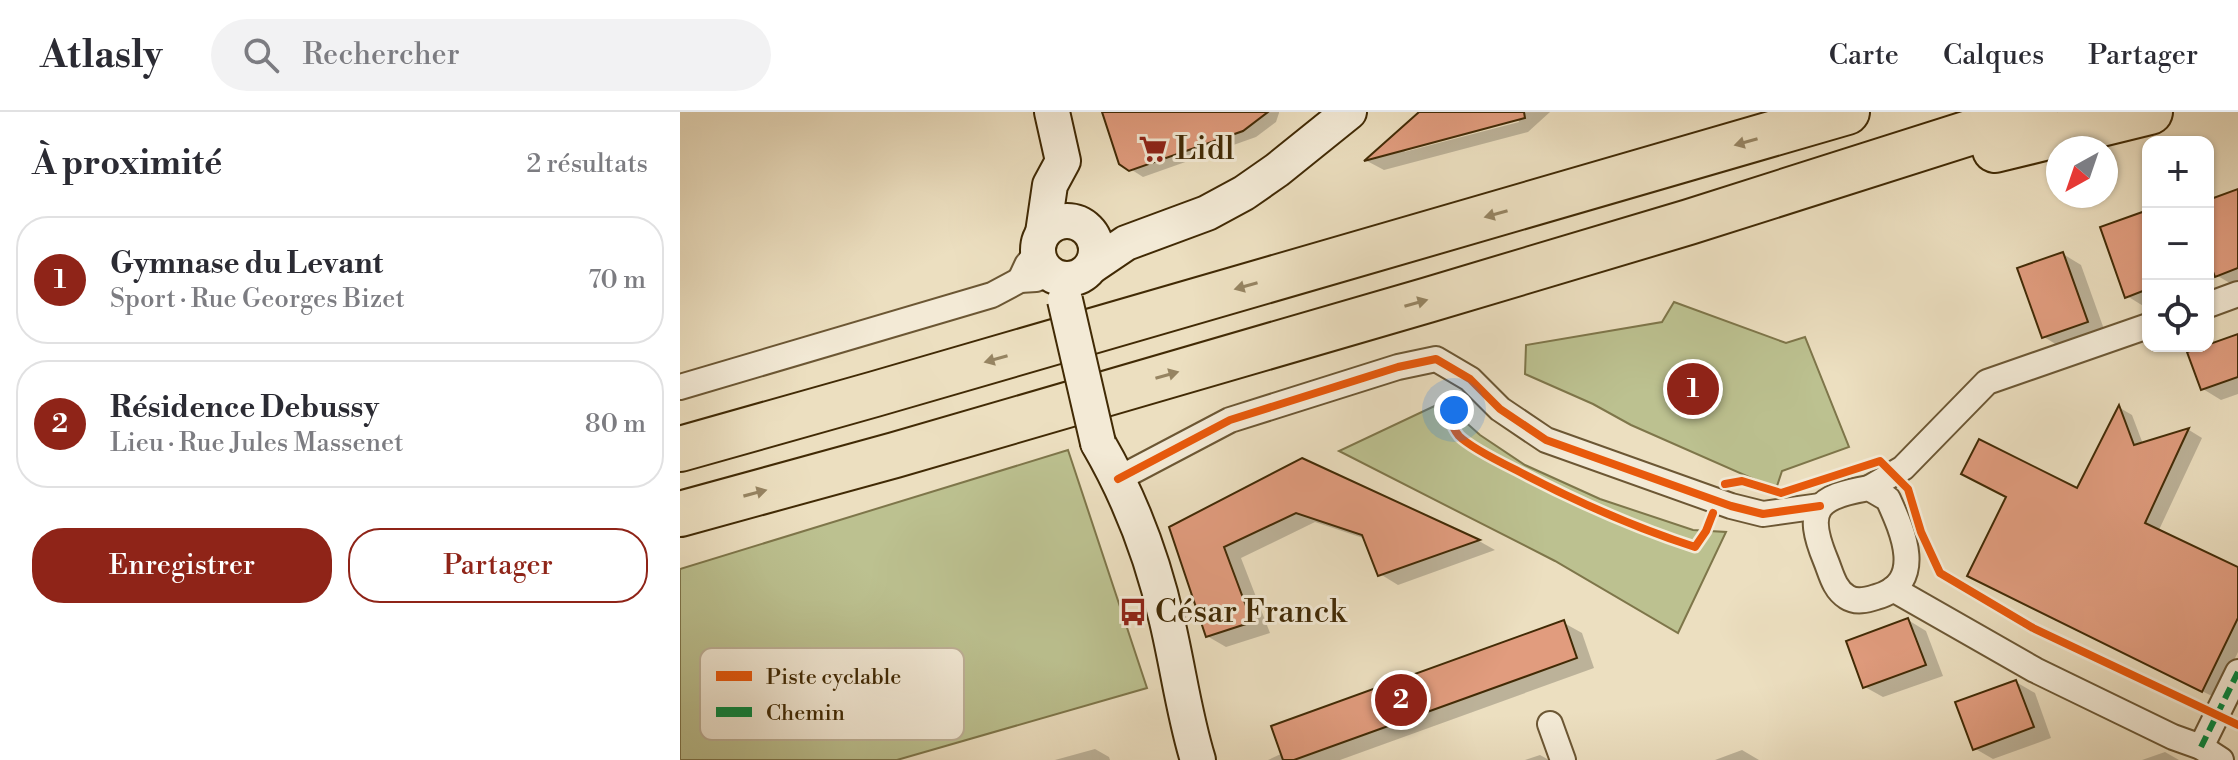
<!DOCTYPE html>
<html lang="fr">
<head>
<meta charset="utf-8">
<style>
	body { margin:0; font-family:"Libre Bodoni",serif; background:#f2f2f3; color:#2b2b33 }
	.controls { position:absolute; right:24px; top:24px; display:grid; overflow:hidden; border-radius:16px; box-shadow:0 2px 6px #0004 }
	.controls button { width:72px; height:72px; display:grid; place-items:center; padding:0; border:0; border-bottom:2px solid #e1e1e2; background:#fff; color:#2b2b33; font:40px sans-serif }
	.compass { position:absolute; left:1366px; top:24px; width:72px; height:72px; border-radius:50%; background:#fff; box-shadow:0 2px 6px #0004; rotate:220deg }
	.you { position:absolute; left:774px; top:298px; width:28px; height:28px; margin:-20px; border:6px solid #fff; border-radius:50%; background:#1a73e8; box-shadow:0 0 0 12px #1a73e833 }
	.badge { display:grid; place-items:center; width:52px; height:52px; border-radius:50%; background:#8f2418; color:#fff; font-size:26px; font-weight:700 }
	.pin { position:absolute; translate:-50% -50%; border:4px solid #fff; box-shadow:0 2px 8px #0006 }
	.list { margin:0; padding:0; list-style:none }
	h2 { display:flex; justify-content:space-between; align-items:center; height:104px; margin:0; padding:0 32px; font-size:34px }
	h2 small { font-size:26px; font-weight:400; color:#7c7c81 }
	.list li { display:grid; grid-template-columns:52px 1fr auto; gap:24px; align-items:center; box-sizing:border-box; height:128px; margin:0 16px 16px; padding:0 16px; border:2px solid #e1e1e2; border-radius:32px }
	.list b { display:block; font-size:30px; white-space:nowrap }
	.list p { margin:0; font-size:26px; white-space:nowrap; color:#7c7c81 }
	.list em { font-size:26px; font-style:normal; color:#7c7c81 }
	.actions { display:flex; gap:16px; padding:24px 32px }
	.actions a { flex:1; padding:18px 0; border:2px solid #8f2418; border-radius:32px; text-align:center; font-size:28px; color:#8f2418 }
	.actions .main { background:#8f2418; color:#fff }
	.icon { flex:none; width:44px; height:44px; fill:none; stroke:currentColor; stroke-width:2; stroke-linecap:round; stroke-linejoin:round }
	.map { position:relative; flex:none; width:1558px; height:648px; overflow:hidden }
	header { display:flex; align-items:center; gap:48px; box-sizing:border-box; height:112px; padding:0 40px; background:#fff; border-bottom:2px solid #e1e1e2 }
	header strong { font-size:38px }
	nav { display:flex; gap:44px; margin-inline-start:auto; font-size:28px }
	.search { width:560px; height:72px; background:#f2f2f3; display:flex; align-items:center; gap:20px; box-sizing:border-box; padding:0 28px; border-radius:44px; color:#7c7c81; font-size:30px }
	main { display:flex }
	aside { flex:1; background:#fff }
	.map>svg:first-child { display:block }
	.green { fill:#bcc190; stroke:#7e764a; stroke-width:2 }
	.shadow { fill:#0003; fill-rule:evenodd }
	.building { fill:#e19c7e; stroke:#412a05; stroke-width:2 }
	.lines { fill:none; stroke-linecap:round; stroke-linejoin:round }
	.street-casing { stroke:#6c5734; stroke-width:28 }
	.secondary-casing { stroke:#412a05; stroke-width:38 }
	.highway-casing { stroke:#412a05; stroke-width:48 }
	.street { stroke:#f3ead6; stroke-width:24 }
	.secondary { stroke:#f3ead6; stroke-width:34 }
	.highway { stroke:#ecdfc0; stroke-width:44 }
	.secondary-bridge-casing { stroke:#412a05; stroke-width:38; stroke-linecap:butt }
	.secondary-bridge { stroke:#f3ead6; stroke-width:34 }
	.quiet { stroke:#00873e; stroke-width:6; stroke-dasharray:12 6; stroke-linecap:butt }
	.cycleway-casing { stroke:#f3ead6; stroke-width:13 }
	.cycleway { stroke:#e8590c; stroke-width:8 }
	.oneway { fill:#968462 }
	.labels { text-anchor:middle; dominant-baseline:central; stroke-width:6; stroke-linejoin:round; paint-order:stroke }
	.poi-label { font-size:32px; fill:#412a05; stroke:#f3ead6; text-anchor:start }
	.key { fill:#f3ead6; stroke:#beb097; stroke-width:2 }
	.key-label { font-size:22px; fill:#412a05 }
</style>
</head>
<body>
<header>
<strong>Atlasly</strong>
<div class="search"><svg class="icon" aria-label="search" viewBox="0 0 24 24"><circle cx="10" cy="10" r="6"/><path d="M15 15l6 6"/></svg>Rechercher</div>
<nav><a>Carte</a><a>Calques</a><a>Partager</a></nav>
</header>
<main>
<aside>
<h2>À proximité<small>2 résultats</small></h2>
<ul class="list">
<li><span class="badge">1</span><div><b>Gymnase du Levant</b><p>Sport · Rue Georges Bizet</p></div><em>70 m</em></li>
<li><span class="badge">2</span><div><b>Résidence Debussy</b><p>Lieu · Rue Jules Massenet</p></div><em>80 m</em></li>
</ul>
<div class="actions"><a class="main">Enregistrer</a><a>Partager</a></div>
</aside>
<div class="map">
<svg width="1558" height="648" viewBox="0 0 1558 648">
	<rect width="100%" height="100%" fill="#ecdfc0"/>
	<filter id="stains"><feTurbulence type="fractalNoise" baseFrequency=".0025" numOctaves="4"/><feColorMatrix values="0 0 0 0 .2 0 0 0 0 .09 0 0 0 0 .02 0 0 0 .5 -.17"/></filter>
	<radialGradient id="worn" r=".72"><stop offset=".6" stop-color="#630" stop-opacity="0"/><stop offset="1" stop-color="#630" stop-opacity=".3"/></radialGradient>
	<g class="green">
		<polygon points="994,190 1106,231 1125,225 1169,335 1102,359 1096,377 951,313 913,292 845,262 846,233 982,210"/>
		<polygon points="763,290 800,323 845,353 920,387 1013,418 1046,420 998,521 875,449 659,339"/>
		<polygon points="388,338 467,576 217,648 0,648 0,457"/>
	</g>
	<g class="shadow">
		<polygon points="424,0 599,0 599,1 596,10 576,25 463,65 441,51"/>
		<path d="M743 0H870L848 20 704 58 687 49ZM838 6 839 10 724 40 730 35Z"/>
		<polygon points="1558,82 1558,173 1555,174 1536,163 1528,140 1528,90"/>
		<polygon points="1468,102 1468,194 1465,195 1447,184"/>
		<polygon points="1383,142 1401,153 1425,220 1382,236 1364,225"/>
		<polygon points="1558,223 1558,282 1541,288 1523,277"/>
		<polygon points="1440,296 1452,303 1463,332 1509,318 1522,326 1478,420 1558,457 1558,540 1536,586 1303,471 1398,379"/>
		<polygon points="623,348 799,429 815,438 718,473 700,462 686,427 635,410 561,446 590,521 546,535 527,524 492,416"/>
		<polygon points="1228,508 1246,519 1263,564 1203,585 1185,575"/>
		<polygon points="884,511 902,521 914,556 660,648 588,648"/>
		<polygon points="1336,570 1355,581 1371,626 1313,647 1294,636"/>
		<polygon points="415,637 429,645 430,648 375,648"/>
		<polygon points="1062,638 1079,648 1035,648"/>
		<polygon points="1485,640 1499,648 1462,648"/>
		<polygon points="860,643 869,648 845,648"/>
	</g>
	<g class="building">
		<polygon points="422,0 588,0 563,19 449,59 439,52"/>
		<polygon points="739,0 844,0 845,6 684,49"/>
		<polygon points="1558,77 1558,156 1535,165 1528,146 1528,88"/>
		<polygon points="1468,98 1468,177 1445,186 1420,115"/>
		<polygon points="1383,140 1408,210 1362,226 1337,156"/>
		<polygon points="1558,222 1558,265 1521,278 1507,240"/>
		<polygon points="1439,293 1454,333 1509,316 1465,411 1558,455 1558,506 1522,580 1287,464 1326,385 1281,362 1299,327 1397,376"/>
		<polygon points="622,346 800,428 698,464 682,423 616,401 544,435 572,510 526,525 489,415"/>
		<polygon points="1228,506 1246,553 1183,576 1166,529"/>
		<polygon points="884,508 897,546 614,648 603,648 591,614"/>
		<polygon points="1336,568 1354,615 1293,638 1275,590"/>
	</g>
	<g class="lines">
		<defs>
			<g id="street">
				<polyline points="340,168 347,153 358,139"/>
				<polyline points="1528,193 1558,182"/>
				<polyline points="0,275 312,183 340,168 356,167 370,162"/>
				<polyline points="438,367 550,308 718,255 756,247 790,267 820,297 866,328 1051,394 1083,402 1140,394"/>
				<polyline points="1189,376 1223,356 1307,270 1468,214"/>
				<path d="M1189 376 1208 387C1223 420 1246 471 1196 485 1187 488 1176 491 1167 485 1154 477 1151 461 1146 449 1124 396 1137 385 1189 376Z"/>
				<polyline points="1213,477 1355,558 1493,625 1521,635 1541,648"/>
				<polyline points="870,612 883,648"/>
				<polyline points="1521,635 1558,560"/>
			</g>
			<g id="secondary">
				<circle cx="387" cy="138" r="29"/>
				<polyline points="363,121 370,73 383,49 372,0"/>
				<polyline points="412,154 446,131 527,101 564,81 597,58 669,0"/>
				<path d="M418 331C450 386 473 447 487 509 498 555 504 603 518 648"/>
			</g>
			<g id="highway">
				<polyline points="1315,38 1470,0"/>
				<polyline points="0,337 195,282 1167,0"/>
				<polyline points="0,402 215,343 748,188 1009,110 1355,0"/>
			</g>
		</defs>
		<use href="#street" class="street-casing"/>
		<use href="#secondary" class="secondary-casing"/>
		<use href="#highway" class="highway-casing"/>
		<use href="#street" class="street"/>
		<use href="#secondary" class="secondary"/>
		<use href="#highway" class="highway"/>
		<defs>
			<polyline id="secondary-bridge" points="385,188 418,331"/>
		</defs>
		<use href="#secondary-bridge" class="secondary-bridge-casing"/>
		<use href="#secondary-bridge" class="secondary-bridge"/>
		<polyline class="quiet" points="1521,635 1558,560"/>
		<defs>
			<g id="cycleway">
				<path d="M763 290C767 300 771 315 779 324 791 336 822 351 838 359 895 389 953 415 1015 435L1026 419 1033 401"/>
				<polyline points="438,367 550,308 718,255 756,247 790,267 820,297 866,328 1051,394 1083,402 1140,394"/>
				<polyline points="1045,372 1062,369 1101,381 1200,349 1228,377 1241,420 1260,461 1353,516 1558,613"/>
			</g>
		</defs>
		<use href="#cycleway" class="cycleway-casing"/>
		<use href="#cycleway" class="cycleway"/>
	</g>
	<defs><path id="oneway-solid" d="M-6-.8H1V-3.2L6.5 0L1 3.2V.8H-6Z" transform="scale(2)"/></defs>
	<g class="oneway">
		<use href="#oneway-solid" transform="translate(1066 30) rotate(164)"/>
		<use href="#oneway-solid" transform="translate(816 102) rotate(164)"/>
		<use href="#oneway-solid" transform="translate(566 174) rotate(164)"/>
		<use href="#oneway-solid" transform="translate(736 191) rotate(-16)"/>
		<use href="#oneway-solid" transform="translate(316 247) rotate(164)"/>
		<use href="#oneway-solid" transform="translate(487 263) rotate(-16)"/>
		<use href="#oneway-solid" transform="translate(75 381) rotate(-15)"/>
	</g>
	<defs>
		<symbol id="supermarket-bare" viewBox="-9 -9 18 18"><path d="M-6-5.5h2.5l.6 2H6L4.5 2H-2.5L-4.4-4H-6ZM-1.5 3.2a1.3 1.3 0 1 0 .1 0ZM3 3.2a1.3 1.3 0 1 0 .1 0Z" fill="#8f2418" stroke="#f3ead6" stroke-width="2.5" paint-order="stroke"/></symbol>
		<symbol id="bus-bare" viewBox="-9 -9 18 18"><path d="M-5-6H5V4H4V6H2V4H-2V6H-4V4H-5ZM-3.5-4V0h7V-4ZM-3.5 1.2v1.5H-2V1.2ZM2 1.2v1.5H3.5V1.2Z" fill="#8f2418" stroke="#f3ead6" stroke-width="2.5" paint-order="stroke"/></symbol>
	</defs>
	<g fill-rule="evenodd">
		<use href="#supermarket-bare" x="453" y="17" width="40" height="40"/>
		<use href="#bus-bare" x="433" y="480" width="40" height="40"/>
	</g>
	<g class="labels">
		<g class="poi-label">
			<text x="495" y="37">Lidl</text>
			<text x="475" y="500">César Franck</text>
		</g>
	</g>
	<rect x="20" y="536" width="264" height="92" rx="12" class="key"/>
	<rect x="36" y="559" width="36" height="10" fill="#e8590c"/>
	<rect x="36" y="595" width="36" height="10" fill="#00873e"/>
	<g class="key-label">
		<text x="86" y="572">Piste cyclable</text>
		<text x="86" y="608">Chemin</text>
	</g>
	<rect width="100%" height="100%" filter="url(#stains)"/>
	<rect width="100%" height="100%" fill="url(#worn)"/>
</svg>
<div class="controls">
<button>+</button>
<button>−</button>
<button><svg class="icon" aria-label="locate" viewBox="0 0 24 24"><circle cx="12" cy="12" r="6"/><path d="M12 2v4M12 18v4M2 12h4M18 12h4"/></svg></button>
</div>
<svg class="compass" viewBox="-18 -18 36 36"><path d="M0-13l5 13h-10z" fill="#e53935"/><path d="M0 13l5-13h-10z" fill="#7c7c81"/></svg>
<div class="you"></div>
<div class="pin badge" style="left:1013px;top:277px">1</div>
<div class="pin badge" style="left:721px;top:588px">2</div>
</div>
</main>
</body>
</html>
